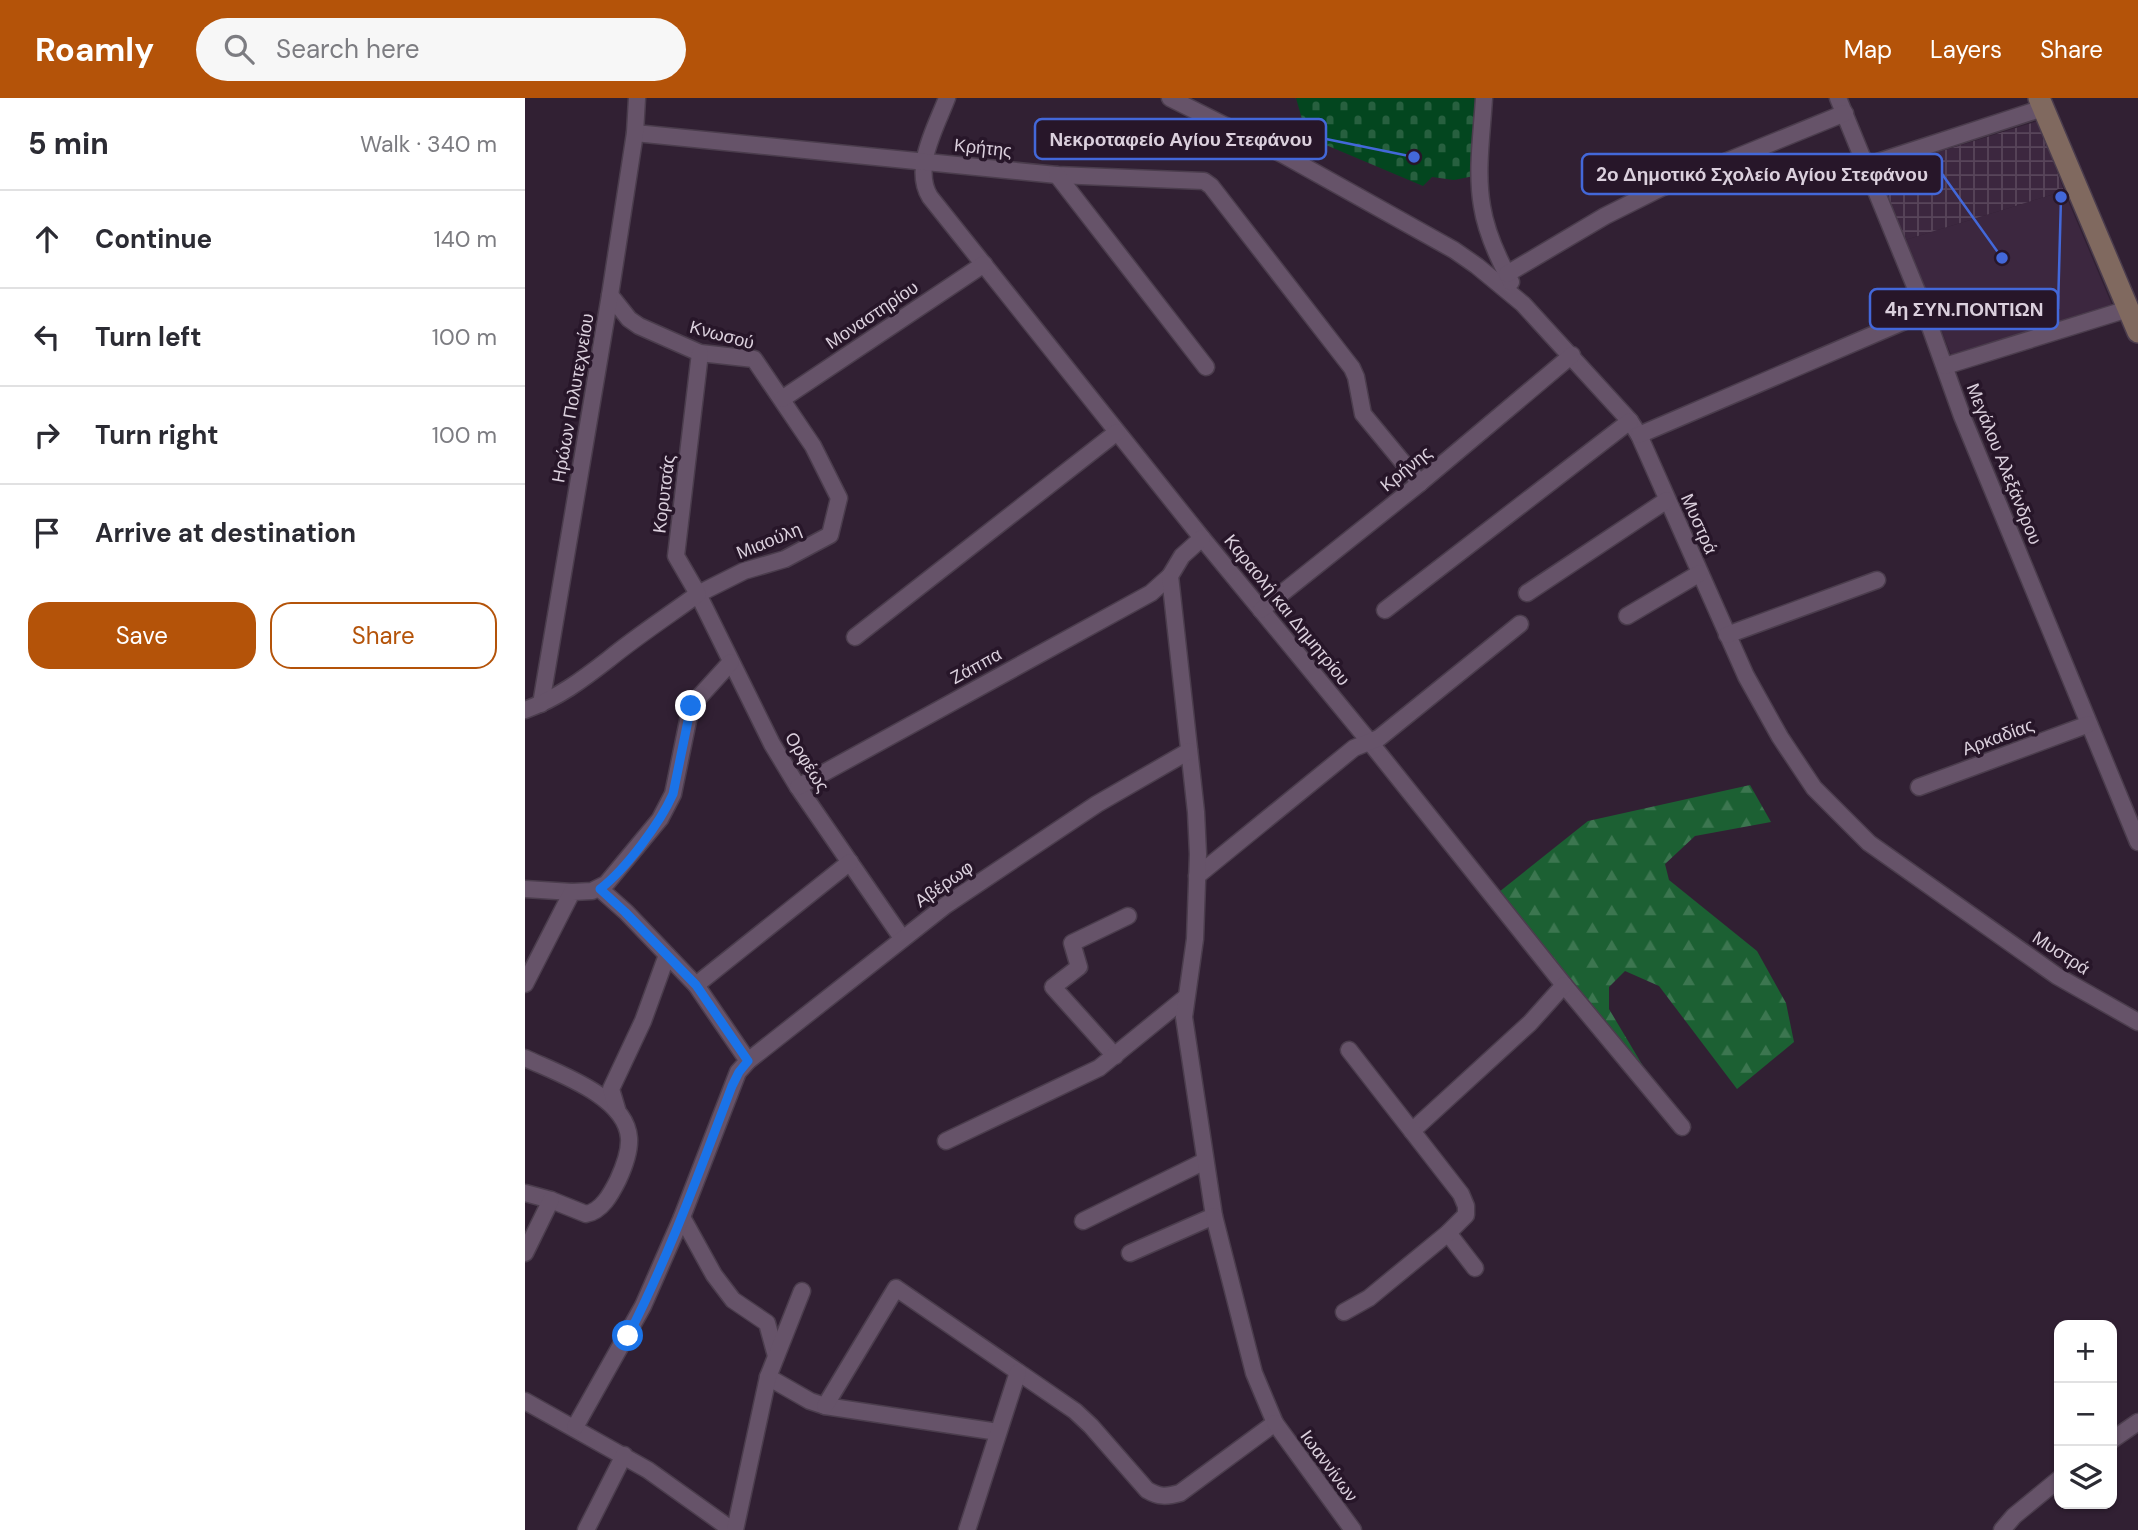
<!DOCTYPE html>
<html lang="en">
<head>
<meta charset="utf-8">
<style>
	body { margin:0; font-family:"DM Sans",sans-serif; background:#f7f7f7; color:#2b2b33 }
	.controls { position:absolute; right:21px; bottom:21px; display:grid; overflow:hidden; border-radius:14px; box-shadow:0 2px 5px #0004 }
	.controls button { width:63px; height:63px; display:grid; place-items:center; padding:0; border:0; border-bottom:2px solid #e1e1e2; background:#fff; color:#2b2b33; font:35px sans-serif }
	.stop { position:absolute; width:21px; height:21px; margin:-16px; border:5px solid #1a73e8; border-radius:50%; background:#fff }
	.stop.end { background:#1a73e8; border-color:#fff; box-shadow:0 2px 7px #0008 }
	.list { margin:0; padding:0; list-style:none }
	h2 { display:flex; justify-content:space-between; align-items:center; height:91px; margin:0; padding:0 28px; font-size:30px }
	h2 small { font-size:23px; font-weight:400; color:#7c7c81 }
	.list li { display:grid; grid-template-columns:46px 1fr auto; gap:21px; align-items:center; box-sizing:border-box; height:98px; padding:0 28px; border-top:2px solid #e1e1e2 }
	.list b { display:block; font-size:26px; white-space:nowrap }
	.list em { font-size:23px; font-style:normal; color:#7c7c81 }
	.actions { display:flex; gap:14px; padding:21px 28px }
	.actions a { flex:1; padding:16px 0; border:2px solid #b45309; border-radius:21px; text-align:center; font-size:24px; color:#b45309 }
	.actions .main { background:#b45309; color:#fff }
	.icon { flex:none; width:38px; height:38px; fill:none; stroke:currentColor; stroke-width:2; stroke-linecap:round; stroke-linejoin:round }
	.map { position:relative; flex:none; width:1613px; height:1432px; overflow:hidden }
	header { display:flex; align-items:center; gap:42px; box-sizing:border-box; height:98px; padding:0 35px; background:#b45309; color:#fff }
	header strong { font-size:33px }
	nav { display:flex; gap:38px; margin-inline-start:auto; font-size:24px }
	.search { width:490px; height:63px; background:#f7f7f7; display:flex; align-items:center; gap:18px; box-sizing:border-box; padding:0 24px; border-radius:38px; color:#7c7c81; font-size:26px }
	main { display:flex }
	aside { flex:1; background:#fff }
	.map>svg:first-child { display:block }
	.built { fill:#3c273f }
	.industrial { fill:url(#industrial-grid) }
	.forest { fill:url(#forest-firs) }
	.cemetery { fill:url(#cemetery-stones) }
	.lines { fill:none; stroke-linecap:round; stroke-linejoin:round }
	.street-casing { stroke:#4b3d4d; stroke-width:19 }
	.secondary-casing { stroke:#4b3d4d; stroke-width:24 }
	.street { stroke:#665369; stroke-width:16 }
	.secondary { stroke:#80695f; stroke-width:21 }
	.route { stroke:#1a73e8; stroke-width:9 }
	.labels { text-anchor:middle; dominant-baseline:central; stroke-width:7; stroke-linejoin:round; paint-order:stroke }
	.street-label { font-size:18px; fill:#dbd0dd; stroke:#271629 }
	.leader { fill:none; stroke:#4368d9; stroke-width:2.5 }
	.callout-dot { fill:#4368d9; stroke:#271629; stroke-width:2.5 }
	.callout { fill:#271629; stroke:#4368d9; stroke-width:2.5 }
	.callout-label { font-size:19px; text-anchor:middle; font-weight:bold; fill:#dbd0dd }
</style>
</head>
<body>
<header>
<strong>Roamly</strong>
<div class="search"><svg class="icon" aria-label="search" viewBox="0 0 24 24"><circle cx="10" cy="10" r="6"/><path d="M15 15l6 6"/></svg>Search here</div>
<nav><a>Map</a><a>Layers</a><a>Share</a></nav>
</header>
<main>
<aside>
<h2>5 min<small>Walk · 340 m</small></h2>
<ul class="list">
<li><svg class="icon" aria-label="ahead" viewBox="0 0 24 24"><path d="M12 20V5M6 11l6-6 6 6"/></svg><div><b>Continue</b></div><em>140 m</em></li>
<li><svg class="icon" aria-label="left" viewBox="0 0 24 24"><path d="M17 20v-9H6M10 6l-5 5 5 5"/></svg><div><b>Turn left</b></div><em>100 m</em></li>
<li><svg class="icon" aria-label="right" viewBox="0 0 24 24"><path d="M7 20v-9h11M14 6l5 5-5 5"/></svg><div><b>Turn right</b></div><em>100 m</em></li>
<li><svg class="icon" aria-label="arrive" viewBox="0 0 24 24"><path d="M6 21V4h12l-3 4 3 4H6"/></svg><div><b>Arrive at destination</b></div></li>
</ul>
<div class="actions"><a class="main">Save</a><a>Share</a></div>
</aside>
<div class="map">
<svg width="1613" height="1432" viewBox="0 0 1613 1432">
	<defs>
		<pattern id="industrial-grid" width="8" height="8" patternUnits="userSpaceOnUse" patternTransform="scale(1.75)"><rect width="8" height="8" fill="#3c273f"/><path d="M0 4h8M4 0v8" fill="none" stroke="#58455a"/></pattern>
		<pattern id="forest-firs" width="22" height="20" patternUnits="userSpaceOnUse" patternTransform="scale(1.75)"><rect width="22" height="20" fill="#1c6033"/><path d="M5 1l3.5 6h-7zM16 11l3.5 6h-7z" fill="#3c7650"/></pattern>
		<pattern id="cemetery-stones" width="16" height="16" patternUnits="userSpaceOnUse" patternTransform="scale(1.75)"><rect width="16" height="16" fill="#03461f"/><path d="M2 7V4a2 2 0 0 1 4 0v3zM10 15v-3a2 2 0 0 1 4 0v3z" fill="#27603f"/></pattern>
	</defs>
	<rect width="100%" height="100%" fill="#312033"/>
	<polygon class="built" points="1539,93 1587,207 1427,259 1380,142"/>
	<polygon class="industrial" points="1513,23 1539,93 1380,142 1350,74"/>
	<polygon class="forest" points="1225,687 1246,724 1170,738 1140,766 1144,782 1232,853 1261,905 1269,944 1212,991 1134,888 1100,873 1084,889 1084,911 1121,973 1042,881 974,794 1063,723"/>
	<polygon class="cemetery" points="771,0 951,0 949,78 929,82 907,79 898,88 782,39"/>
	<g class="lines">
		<defs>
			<g id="street">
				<path d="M422 0C411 29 387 70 405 99L677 440 844 643 1039 887 1157 1029"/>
				<polyline points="645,0 757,56 929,152 952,168 998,206 1105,323 1114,337 1221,578 1255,639 1289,690 1344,745 1532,878 1613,924"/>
				<path d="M959 0C957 35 951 73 957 108 961 134 974 162 986 184"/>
				<polyline points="1313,0 1394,198 1437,318 1613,744"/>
				<polyline points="110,35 532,77 679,83 686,88 827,270 831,279 838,316 895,385"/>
				<polyline points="1340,68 1518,10"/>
				<polyline points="532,77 681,269"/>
				<polyline points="982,176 1080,118 1136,90 1320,15"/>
				<polyline points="85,197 104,221 114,228 175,255 229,261 288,348 314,400 305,437 260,461 219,473 173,496 247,646 273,689 377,840"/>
				<polyline points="1420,268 1603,211"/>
				<polyline points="257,301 459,166"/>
				<polyline points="1114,337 1401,214"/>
				<polyline points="1002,495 1142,402"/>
				<polyline points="736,512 895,385 1047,257"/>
				<polyline points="860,512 1105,323"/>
				<polyline points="1102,518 1175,475"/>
				<polyline points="1202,537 1352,482"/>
				<polyline points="330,539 592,334"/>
				<polyline points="16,606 85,197 110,35 112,0"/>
				<path d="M0 612C33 600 57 582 84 561 112 538 143 518 173 496L151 458 175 255"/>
				<polyline points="273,689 626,495 645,478"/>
				<polyline points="1394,689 1564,626"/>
				<polyline points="672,778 829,650 854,640 995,526"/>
				<polyline points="0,791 47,794"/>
				<polyline points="75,791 101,814 171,887 223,963"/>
				<polyline points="0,886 47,794 67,793 81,786 135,721 148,696 166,608 206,564"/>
				<polyline points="171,887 325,764"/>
				<polyline points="590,958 528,889 554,869 547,845 603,818"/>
				<path d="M0 960C32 975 101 998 104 1040 105 1054 99 1069 93 1082 86 1096 77 1113 61 1116L26 1102 0 1095"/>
				<polyline points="92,1011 86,991 118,923 142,857"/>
				<polyline points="887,1033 1005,925 1039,887"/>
				<polyline points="421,1043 574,970 660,900"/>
				<polyline points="157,1119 189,1177 208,1202 242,1225 251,1258"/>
				<polyline points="558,1123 680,1063"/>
				<polyline points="923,1135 950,1170"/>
				<polyline points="0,1155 26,1102"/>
				<polyline points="605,1155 689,1118 659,919 670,841 673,756 671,714 645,478 657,458 677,440"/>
				<polyline points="819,1214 844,1200 923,1135 941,1117 941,1108 936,1096 824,952"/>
				<polyline points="243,1279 285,1303 300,1308 473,1334"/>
				<polyline points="0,1303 123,1372 207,1432"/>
				<path d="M300 1308 371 1190 550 1313 566 1328 622 1392C634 1399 641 1399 655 1395L750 1325 729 1275 689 1118"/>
				<polyline points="750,1325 828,1432"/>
				<polyline points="50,1329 118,1208 157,1119 213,974 223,963 421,807 572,706 664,653"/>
				<polyline points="1587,1342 1613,1324"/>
				<polyline points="61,1432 99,1357"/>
				<polyline points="210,1432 243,1279 277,1193"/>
				<polyline points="442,1432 493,1274"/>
				<polyline points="1477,1432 1489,1418 1534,1381"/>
			</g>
			<polyline id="secondary" points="1514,0 1613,234"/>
		</defs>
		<use href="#street" class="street-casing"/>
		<use href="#secondary" class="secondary-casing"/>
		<use href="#street" class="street"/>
		<use href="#secondary" class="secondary"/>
	</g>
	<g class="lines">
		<path class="route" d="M103 1238C144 1158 175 1072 207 988L214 974 223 963 171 887 100 814 75 791C101 771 135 725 148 696L166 608"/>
	</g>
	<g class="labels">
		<g class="street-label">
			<text transform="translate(458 50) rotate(6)">Κρήτης</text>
			<text transform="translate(347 217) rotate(-34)">Μοναστηρίου</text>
			<text transform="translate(197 237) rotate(15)">Κνωσού</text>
			<text transform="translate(48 300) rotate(-80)">Ηρώων Πολυτεχνείου</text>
			<text transform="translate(1479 366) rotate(68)">Μεγάλου Αλεξάνδρου</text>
			<text transform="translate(881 371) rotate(-39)">Κρήνης</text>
			<text transform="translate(139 396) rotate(-83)">Κορυτσάς</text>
			<text transform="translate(1174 426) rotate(66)">Μυστρά</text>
			<text transform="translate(244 443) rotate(-22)">Μιαούλη</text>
			<text transform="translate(762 512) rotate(51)">Καραολή και Δημητρίου</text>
			<text transform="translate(451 568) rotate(-29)">Ζάππα</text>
			<text transform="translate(1473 639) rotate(-20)">Αρκαδίας</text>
			<text transform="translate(282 664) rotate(58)">Ορφέως</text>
			<text transform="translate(419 786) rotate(-35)">Αβέρωφ</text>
			<text transform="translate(1536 855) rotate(33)">Μυστρά</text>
			<text transform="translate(804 1368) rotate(54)">Ιωαννίνων</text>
		</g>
	</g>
	<path class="leader" d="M889 59L801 41M1477 160L1417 76M1536 99L1533 211"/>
	<g class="callout-dot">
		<circle cx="889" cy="59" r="7"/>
		<circle cx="1477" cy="160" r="7"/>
		<circle cx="1536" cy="99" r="7"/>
	</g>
	<g class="callout">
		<rect x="510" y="21" width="291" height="40" rx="7"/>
		<rect x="1057" y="56" width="360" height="40" rx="7"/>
		<rect x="1345" y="191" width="188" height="40" rx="7"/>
	</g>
	<g class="callout-label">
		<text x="656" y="48">Νεκροταφείο Αγίου Στεφάνου</text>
		<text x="1237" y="83">2ο Δημοτικό Σχολείο Αγίου Στεφάνου</text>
		<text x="1439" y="218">4η ΣΥΝ.ΠΟΝΤΙΩΝ</text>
	</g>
</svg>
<div class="controls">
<button>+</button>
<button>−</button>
<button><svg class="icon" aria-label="layers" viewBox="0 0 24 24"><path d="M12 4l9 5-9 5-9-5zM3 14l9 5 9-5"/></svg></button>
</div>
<div class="stop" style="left:103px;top:1238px"></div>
<div class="stop end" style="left:166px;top:608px"></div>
</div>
</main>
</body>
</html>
